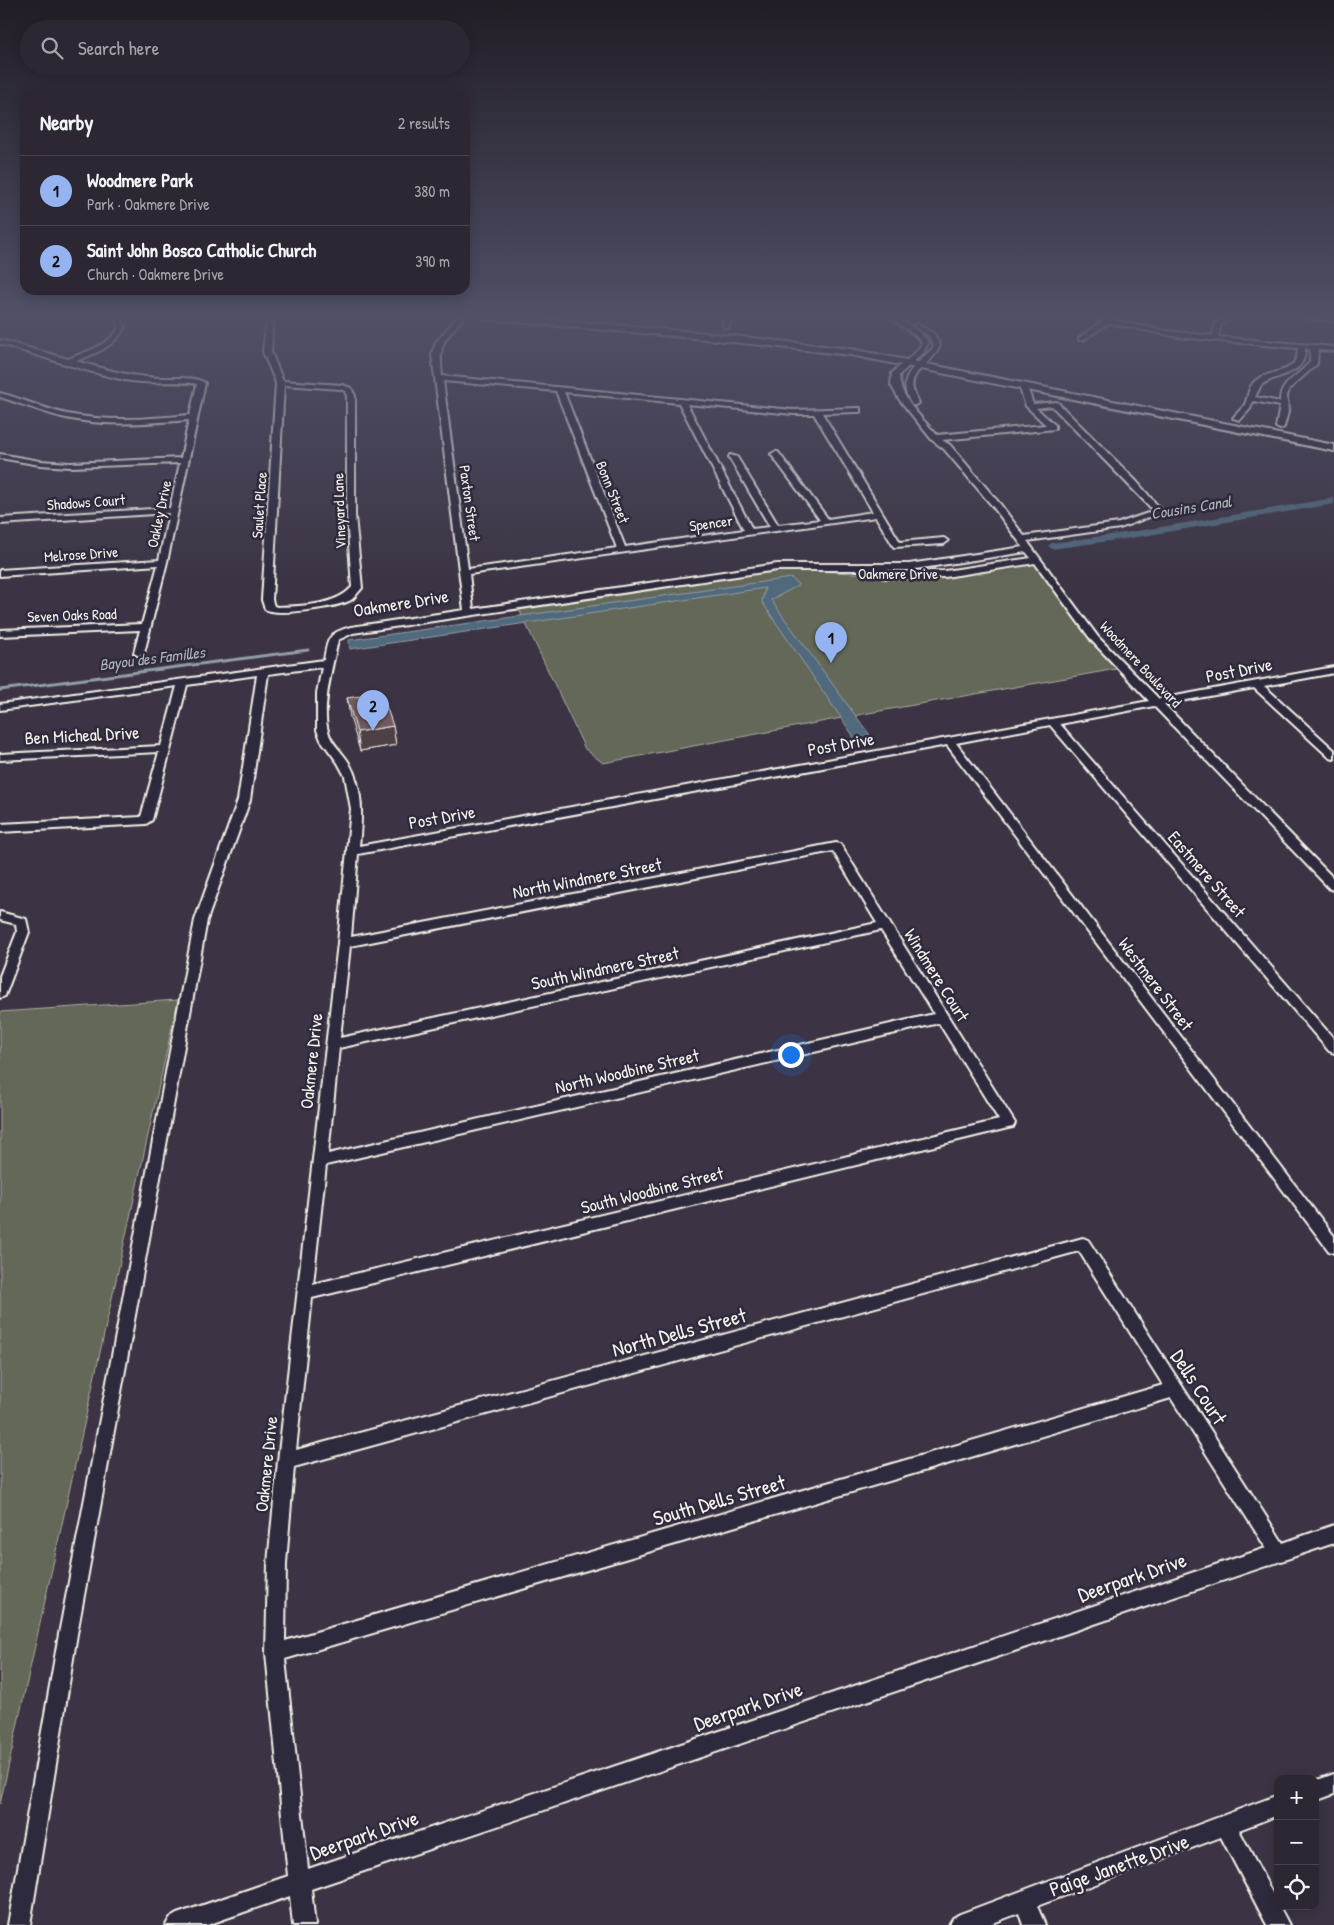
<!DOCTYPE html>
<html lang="en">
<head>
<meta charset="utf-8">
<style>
	body { margin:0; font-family:"Patrick Hand",sans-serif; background:#352f3b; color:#f1f3f6 }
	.controls { position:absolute; right:15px; bottom:15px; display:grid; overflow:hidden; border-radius:10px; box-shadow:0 2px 12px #0003 }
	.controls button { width:45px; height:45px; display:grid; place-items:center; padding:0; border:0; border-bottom:1px solid #48444e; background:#2d2733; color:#f1f3f6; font:25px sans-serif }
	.you { position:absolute; left:790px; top:1054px; width:18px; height:18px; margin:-12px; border:4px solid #fff; border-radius:50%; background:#1a73e8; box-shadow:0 0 0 8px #1a73e833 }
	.badge { display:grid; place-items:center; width:32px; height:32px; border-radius:50%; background:#95b2f1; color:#111; font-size:16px; font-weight:700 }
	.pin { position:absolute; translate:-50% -41px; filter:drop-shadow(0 1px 2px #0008) }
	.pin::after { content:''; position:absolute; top:26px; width:18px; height:15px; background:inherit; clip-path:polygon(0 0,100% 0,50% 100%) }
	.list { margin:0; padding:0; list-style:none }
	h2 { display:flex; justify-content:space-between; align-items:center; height:65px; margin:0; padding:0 20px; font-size:21px }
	h2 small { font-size:16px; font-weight:400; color:#a7a5ac }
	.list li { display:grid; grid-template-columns:32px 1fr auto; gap:15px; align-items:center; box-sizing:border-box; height:70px; padding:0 20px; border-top:1px solid #48444e }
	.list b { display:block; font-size:19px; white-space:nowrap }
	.list p { margin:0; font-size:16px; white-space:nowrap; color:#a7a5ac }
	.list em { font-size:16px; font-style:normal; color:#a7a5ac }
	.icon { flex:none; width:28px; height:28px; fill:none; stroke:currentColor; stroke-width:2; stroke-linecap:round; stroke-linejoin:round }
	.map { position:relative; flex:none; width:1334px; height:1925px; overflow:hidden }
	.search { position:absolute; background:#2d2733; box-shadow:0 2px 12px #0003; left:20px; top:20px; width:450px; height:55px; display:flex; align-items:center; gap:12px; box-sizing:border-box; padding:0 18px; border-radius:28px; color:#a7a5ac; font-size:19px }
	.panel { position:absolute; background:#2d2733; box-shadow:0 2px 12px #0003; left:20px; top:90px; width:450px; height:205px; border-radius:15px }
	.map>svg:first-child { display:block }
	.green { fill:#646759; stroke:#acaca0 }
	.water { fill:#51697b; stroke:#929fa7 }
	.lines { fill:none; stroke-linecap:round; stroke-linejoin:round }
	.stream { stroke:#929fa7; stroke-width:3 }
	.canal { fill:#51697b; fill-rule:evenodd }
	.minor-casing { stroke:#f4f1e8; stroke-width:4 }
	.major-casing { stroke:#f4f1e8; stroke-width:4 }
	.minor { fill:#2f2a3d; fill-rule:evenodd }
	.major { fill:#2f2a3d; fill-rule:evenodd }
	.wall { fill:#614d53; stroke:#f4f1e8 }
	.shaded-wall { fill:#4f3f44; stroke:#f4f1e8 }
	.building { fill:#715a61; stroke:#f4f1e8 }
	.labels { text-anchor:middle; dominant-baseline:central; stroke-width:5; stroke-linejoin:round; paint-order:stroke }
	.far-street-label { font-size:15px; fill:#f4f1e8; stroke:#2f2a3d }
	.far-water-label { font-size:16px; font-style:italic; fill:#abb4b7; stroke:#2f2a3d }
	.street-label { font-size:18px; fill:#f4f1e8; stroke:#2f2a3d }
	.near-street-label { font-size:21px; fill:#f4f1e8; stroke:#2f2a3d }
</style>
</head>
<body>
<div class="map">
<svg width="1334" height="1925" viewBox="0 0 1334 1925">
	<rect width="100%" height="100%" fill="#3c3444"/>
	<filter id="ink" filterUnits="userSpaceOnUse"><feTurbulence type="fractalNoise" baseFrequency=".02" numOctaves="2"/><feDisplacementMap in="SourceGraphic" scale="10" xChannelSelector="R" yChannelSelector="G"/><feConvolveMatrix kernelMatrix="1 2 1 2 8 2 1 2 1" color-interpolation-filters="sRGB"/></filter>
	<g filter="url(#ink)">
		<g class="green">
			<polygon points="1038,560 1122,668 863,714 603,763 585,749 518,607 756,571 815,571 909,576"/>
			<polygon points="178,1000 0,1804 0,1012"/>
		</g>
		<polygon class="water" points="791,578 799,585 771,600 872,738 868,745 857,747 852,734 762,602 765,588 350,649 349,640"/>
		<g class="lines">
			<polyline class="stream" points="0,690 308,650"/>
			<polygon class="canal" points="1334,498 1334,504 1131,538 1052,549 1048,546 1052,543 1131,532"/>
			<defs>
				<g id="minor">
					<path d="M113 316H119L125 327C116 346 94 354 76 361 108 370 137 379 171 378 182 378 196 377 205 383L167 562 144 653 139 656 134 653 140 630 0 636V630L142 624 158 565 0 576V570L159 560 169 513 0 524V518L170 508 180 463 70 467 40 465 0 458V454L40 461 70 463 181 458 189 420C148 423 107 427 66 418 44 413 22 404 0 397V393C23 399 44 409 67 414 107 422 149 419 190 415L197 384C173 380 149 385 125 380 82 371 42 356 0 344V340L68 359C86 352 110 345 119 327Z"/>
					<path d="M267 316H273L271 352 283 381 342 385 351 388 355 396V516L362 588C358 592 355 597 351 600 339 607 276 617 265 609L262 600 276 383 263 352ZM284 385 340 389 345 391 347 396V516L352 587C336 606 300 606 277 607L274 606 272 600Z"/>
					<path d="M458 316H464C444 342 438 341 442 376L793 410 860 408V412H857L822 413 900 542 944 538 948 541 944 544 894 547 876 517 469 574 473 609 777 564H909L1023 547 994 508 944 449 932 440 899 399 891 385 892 373 918 350 922 343C916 332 899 327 889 316H896C907 326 922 330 928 343L923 353 899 375C899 398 923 419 937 435L1046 425 1026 406 1019 386 1026 384 1033 404 1057 402 1137 482 1163 512 1120 528 1027 541 1098 637 1159 699 1334 667V673L1264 686 1334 750V759L1330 758 1254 688 1164 704 1334 879V890L1330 889 1154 706 1060 724 1334 1039V1053L1329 1051 1050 725 956 743 1334 1236V1253L1329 1251 947 745 358 854 351 937 836 843 840 844 1015 1123 1013 1127 1008 1128 312 1298 296 1450 1083 1238 1088 1240 1283 1543 1334 1525V1543L311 1889 315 1925H293L290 1896 207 1925H166L170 1918 177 1914 288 1876 266 1653 268 1563 278 1461 338 943 351 809 345 776 338 763 321 740 317 730V693L322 667 268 674 250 800 207 920 77 1634 30 1925H8L59 1634 195 920 238 800 257 675 187 685 152 820 146 824 0 832V824L141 817 159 752 0 760V754L161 746 177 686 0 710V704L324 660C328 638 328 633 351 627L464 610 432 354 436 342ZM443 381 556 391 617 548 468 569ZM564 392 679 403 744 530 625 547ZM687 404 793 414H814L873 512 828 519 778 452H775L771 454 820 520 778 525 737 457 730 455 729 457 770 527 752 529ZM1052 406 1154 511 1119 523 1024 536 1000 504 950 445 942 440 1055 429V425L1036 408ZM1026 552 1031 558 945 571 884 572 879 575 884 578 945 577 1035 563 1092 641 1149 701 359 846C362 817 364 790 349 763 343 752 331 744 328 731 321 708 333 664 338 640L353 633 777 570H909ZM833 851 877 923 340 1038 350 946ZM881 930 934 1014 328 1154 339 1048ZM939 1023 999 1120 313 1284 326 1165ZM1079 1251 1163 1385 285 1641 286 1563 294 1467ZM1171 1398 1266 1548 308 1869 285 1659Z"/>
					<polygon points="720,316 726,316 730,322 728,328 723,327 724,322"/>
					<path d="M1088 316 1107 318 1112 316 1115 318 1114 320C1146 328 1178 333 1212 336L1216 322 1229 316H1237L1221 324 1218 337 1334 347V351L1318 350 1317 364 1289 389 1287 396 1288 412 1284 427 1280 429 1276 427 1280 406 1253 401 1250 409 1240 420 1233 418C1236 414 1241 410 1244 406 1249 398 1247 388 1255 381 1272 368 1298 376 1298 348L1178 337 1109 323 1083 340H1079V338L1103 321ZM1305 348 1310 349V362C1300 375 1279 383 1280 402L1255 397 1261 385C1278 373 1306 376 1305 348Z"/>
					<polygon points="1302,316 1334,317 1334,321 1305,318"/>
					<path d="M917 324 934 334 940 345C931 370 899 370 919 403L915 405H912C895 377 914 368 932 349L934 345 929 336 915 327 914 326Z"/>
					<polygon points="0,912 26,919 29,932 6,993 5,996 0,998 0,976 17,932 16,924 0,920"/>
					<polygon points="1334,1774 1334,1794 1315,1801 1315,1781"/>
					<polygon points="1278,1795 1278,1815 1239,1830 1289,1925 1267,1925 1221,1837 1037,1906 1045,1925 1023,1925 1019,1913 988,1925 949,1925 953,1918 960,1914"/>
				</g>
				<polygon id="major" points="480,316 510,316 706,333 851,349 1334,445 1334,451 851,355 706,339 484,319"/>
			</defs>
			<use href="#minor" class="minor-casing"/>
			<use href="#major" class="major-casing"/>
			<use href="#minor" class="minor"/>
			<use href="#major" class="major"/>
		</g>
		<polygon class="wall" points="347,698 393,726 396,745 360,751 350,717"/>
		<polygon class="shaded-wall" points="393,726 396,745 360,751 357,732"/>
		<polygon class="building" points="382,693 393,726 357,732 347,698"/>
	</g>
	<linearGradient id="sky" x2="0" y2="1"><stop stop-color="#211d25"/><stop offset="0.54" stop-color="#505067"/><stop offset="1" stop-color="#505067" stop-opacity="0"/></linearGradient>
	<rect width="1334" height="585" fill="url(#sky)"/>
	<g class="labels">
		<g class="far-street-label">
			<text transform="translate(613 492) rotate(68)">Bonn Street</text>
			<text transform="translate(86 502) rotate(-4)">Shadows Court</text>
			<text transform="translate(470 503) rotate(82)">Paxton Street</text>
			<text transform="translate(259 505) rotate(-86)">Saulet Place</text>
			<text transform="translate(339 511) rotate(-92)">Vineyard Lane</text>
			<text transform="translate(159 514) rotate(-78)">Oakley Drive</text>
			<text transform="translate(711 523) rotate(-8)">Spencer</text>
			<text transform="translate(81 554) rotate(-4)">Melrose Drive</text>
			<text x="898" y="573">Oakmere Drive</text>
			<text transform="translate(72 615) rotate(-2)">Seven Oaks Road</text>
			<text transform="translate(1141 664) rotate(47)">Woodmere Boulevard</text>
		</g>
		<g class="far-water-label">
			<text transform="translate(1191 507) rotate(-9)">Cousins Canal</text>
			<text transform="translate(152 658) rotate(-7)">Bayou des Familles</text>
		</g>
		<g class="street-label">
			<text transform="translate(401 603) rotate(-9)">Oakmere Drive</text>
			<text transform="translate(1239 670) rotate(-11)">Post Drive</text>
			<text transform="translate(82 735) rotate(-3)">Ben Micheal Drive</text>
			<text transform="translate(841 744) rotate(-10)">Post Drive</text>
			<text transform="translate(442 817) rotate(-10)">Post Drive</text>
			<text transform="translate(1207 874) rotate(49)">Eastmere Street</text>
			<text transform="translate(587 878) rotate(-11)">North Windmere Street</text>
			<text transform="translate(605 968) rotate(-12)">South Windmere Street</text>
			<text transform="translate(937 975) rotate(58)">Windmere Court</text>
			<text transform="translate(1156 984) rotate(53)">Westmere Street</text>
			<text transform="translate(311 1061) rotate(-84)">Oakmere Drive</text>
			<text transform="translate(627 1071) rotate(-13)">North Woodbine Street</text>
			<text transform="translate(652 1190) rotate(-14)">South Woodbine Street</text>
			<text transform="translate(266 1464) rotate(-84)">Oakmere Drive</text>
		</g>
		<g class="near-street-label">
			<text transform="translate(679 1332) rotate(-15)">North Dells Street</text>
			<text transform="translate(1199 1387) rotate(57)">Dells Court</text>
			<text transform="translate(719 1500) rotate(-16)">South Dells Street</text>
			<text transform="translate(1132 1577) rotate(-19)">Deerpark Drive</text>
			<text transform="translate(748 1706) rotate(-19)">Deerpark Drive</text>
			<text transform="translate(364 1835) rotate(-19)">Deerpark Drive</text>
			<text transform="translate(1119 1865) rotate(-20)">Paige Janette Drive</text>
		</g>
	</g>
</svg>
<div class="controls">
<button>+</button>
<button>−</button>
<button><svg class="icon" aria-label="locate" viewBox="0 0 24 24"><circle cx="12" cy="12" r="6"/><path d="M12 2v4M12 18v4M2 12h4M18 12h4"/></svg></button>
</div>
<div class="you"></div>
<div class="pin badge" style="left:831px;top:663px">1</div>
<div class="pin badge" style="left:373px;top:731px">2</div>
<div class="search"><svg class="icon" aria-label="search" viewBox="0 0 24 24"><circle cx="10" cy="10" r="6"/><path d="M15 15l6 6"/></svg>Search here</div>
<section class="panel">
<h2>Nearby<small>2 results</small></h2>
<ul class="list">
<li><span class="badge">1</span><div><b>Woodmere Park</b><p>Park · Oakmere Drive</p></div><em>380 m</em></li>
<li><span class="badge">2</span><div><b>Saint John Bosco Catholic Church</b><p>Church · Oakmere Drive</p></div><em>390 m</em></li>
</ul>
</section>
</div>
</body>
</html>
